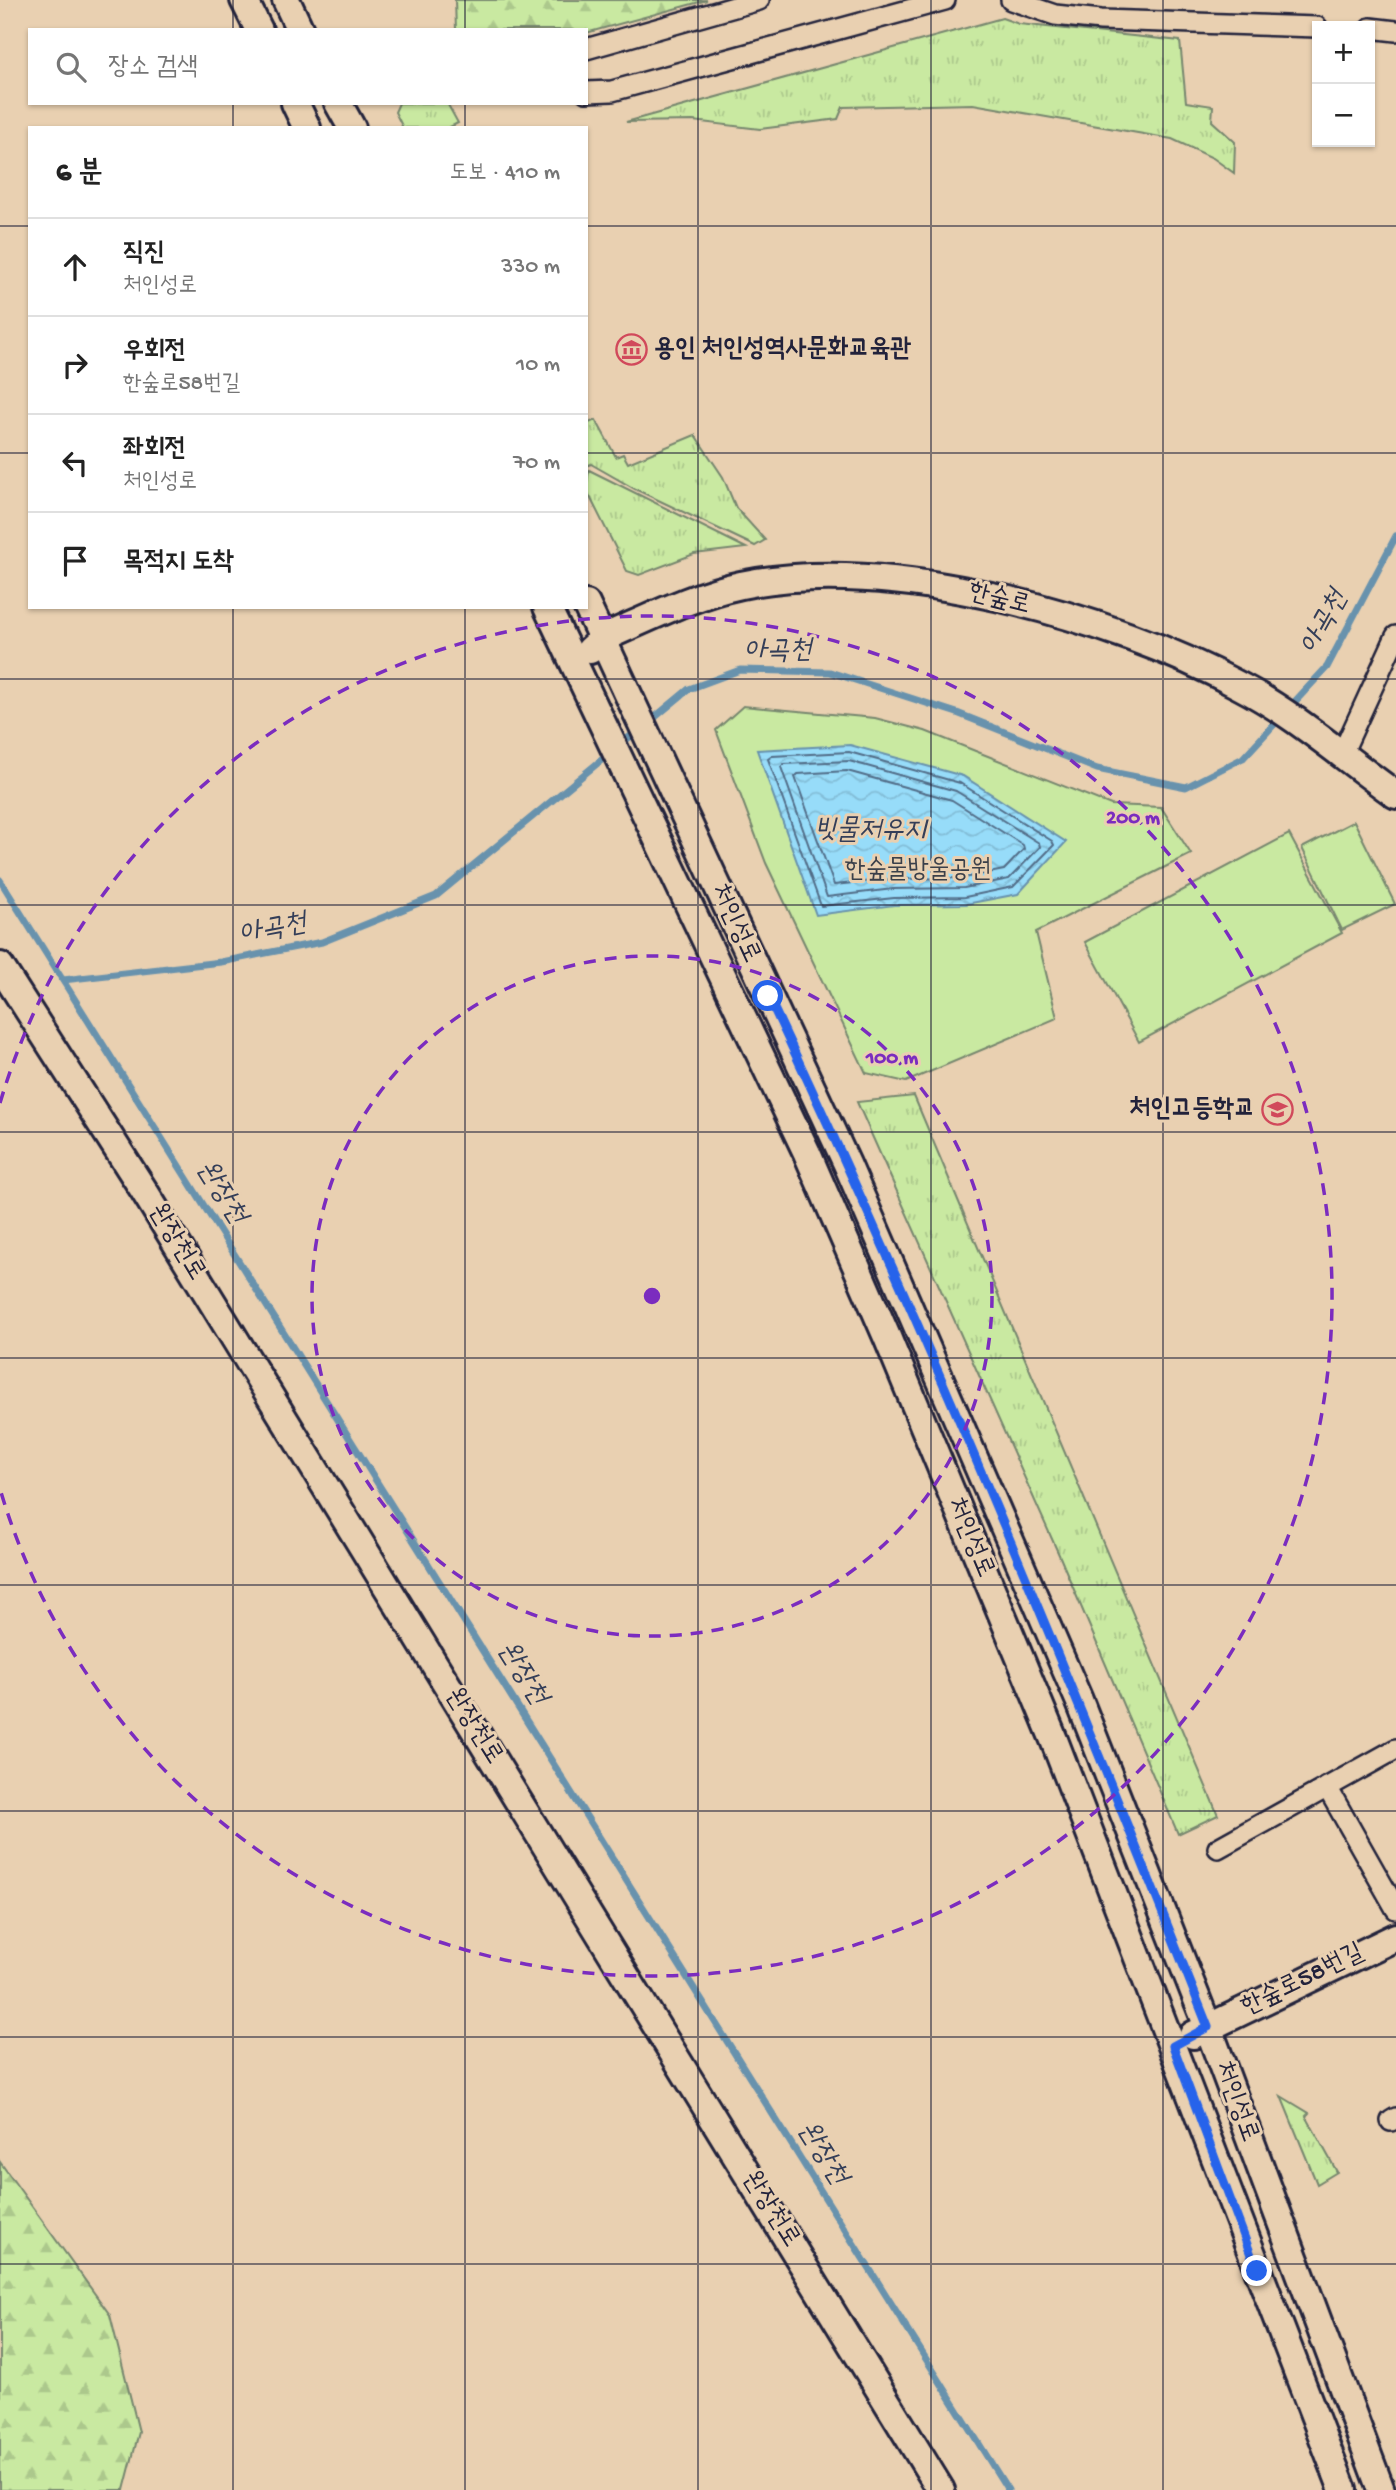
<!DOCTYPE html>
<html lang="ko">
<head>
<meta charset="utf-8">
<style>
	body { margin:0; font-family:"Gochi Hand","Poor Story",sans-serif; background:#f6f6f6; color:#222 }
	.controls { position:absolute; right:21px; top:21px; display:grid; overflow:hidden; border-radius:0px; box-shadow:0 2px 5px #0004 }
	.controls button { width:63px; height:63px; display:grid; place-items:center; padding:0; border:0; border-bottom:2px solid #e0e0e0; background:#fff; color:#222; font:35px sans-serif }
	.stop { position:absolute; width:21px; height:21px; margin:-16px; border:5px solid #2563eb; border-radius:50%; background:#fff }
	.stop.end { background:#2563eb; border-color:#fff; box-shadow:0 2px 7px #0008 }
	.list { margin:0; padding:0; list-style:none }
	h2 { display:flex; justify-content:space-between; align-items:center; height:91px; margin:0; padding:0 28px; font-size:30px }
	h2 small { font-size:23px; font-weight:400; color:#767676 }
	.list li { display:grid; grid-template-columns:46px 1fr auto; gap:21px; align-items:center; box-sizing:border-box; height:98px; padding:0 28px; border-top:2px solid #e0e0e0 }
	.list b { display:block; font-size:26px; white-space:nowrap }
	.list p { margin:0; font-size:23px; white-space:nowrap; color:#767676 }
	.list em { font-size:23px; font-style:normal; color:#767676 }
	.icon { flex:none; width:38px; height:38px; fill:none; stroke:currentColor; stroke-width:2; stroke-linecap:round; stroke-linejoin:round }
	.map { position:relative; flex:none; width:1396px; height:2490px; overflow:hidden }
	.search { position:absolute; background:#fff; box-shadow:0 2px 5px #0004; left:28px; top:28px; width:560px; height:77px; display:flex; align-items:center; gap:18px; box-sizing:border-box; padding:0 24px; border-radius:0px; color:#767676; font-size:26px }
	.panel { position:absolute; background:#fff; box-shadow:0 2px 5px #0004; left:28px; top:126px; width:560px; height:483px; border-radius:0px }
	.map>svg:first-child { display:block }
	.grass { fill:url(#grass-tufts); stroke:#76866e; stroke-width:2 }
	.forest { fill:url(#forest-firs); stroke:#76866e; stroke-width:2 }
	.park { fill:#c9e9a1; stroke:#76866e; stroke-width:2 }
	.water { fill:url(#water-waves); stroke:#6892ad; stroke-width:2 }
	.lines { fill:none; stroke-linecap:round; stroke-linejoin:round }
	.shore { stroke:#516c87; stroke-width:2 }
	.stream { stroke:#6892ad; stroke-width:7 }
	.street-casing { stroke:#22223b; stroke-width:24 }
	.secondary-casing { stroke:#22223b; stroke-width:32 }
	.street { stroke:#e9d0b1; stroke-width:19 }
	.secondary { stroke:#e9d0b1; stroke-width:26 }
	.route { stroke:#2563eb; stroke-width:9 }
	.grid { fill:none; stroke:#22223b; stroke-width:2; stroke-opacity:0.55 }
	.ring { fill:none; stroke:#7b2cbf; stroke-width:3.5; stroke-dasharray:12 9 }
	.labels { text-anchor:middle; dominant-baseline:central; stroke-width:6; stroke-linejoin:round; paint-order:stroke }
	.poi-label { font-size:26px; font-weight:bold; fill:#22223b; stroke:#e9d0b1; text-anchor:start }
	.street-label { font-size:26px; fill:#22223b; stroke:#e9d0b1 }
	.park-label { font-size:26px; fill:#3b404a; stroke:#e9d0b1 }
	.water-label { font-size:28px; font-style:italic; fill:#343e58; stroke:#e9d0b1 }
	.centre { fill:#7b2cbf; stroke:#e9d0b1; stroke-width:3.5 }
	.ring-label { font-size:21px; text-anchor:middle; font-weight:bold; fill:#7b2cbf; stroke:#e9d0b1; stroke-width:6; stroke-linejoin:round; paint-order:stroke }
</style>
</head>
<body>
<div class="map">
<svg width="1396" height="2490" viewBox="0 0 1396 2490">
	<defs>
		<pattern id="grass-tufts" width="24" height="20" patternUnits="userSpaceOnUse" patternTransform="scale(1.75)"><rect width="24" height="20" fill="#c9e9a1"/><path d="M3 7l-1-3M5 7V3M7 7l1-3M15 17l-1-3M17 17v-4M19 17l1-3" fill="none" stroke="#acc88c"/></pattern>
		<pattern id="forest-firs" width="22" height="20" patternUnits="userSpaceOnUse" patternTransform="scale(1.75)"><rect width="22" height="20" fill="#c9e9a1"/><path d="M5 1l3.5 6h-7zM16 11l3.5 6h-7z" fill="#acc88c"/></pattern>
		<pattern id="water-waves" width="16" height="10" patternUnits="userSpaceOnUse" patternTransform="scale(1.75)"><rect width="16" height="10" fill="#97dcf9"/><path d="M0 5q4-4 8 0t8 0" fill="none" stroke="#82bcd6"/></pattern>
	</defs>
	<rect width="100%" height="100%" fill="#e9d0b1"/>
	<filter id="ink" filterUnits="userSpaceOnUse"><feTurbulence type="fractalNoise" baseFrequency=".0143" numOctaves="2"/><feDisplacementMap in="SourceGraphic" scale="14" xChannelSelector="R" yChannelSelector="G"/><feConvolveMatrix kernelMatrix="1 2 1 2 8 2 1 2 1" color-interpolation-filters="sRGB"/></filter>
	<g filter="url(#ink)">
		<g class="grass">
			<polygon points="1002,18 1019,24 1180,41 1186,102 1213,106 1212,121 1235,142 1234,173 1213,158 1172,139 973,104 843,107 838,119 760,129 693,121 626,122"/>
			<polygon points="399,103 447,103 458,123 448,128 403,128 395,112"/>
			<polygon points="596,420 616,457 623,454 628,463 695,435 723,477 736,508 765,540 755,546 635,489 591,464 586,466 586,424"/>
			<polygon points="589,470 746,548 694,554 639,575 627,571 586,489"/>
			<polygon points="914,1096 1218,1815 1178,1834 1060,1557 857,1102"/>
			<polygon points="1281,2096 1309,2113 1306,2116 1337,2172 1317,2184"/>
		</g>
		<g class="forest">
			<polygon points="455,0 707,0 586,33 586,30 456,30"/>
			<polygon points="0,2162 110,2315 139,2432 124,2490 0,2490"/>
		</g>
		<g class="park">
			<polygon points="743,706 875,718 925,731 1111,805 1161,807 1191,854 1036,932 1057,1018 906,1082 866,1073 766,863 716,730"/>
			<polygon points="1354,821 1395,904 1342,930 1302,848"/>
			<polygon points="1289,834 1342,933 1139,1042 1085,942"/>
		</g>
		<polygon class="water" points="850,745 963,776 1066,842 1018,894 966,904 894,905 816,915 757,750"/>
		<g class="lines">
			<g class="shore">
				<polygon points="849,752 960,783 1052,841 1054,845 1013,887 965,897 894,898 821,906 768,759 772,756"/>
				<polygon points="849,761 956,791 1039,843 1040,847 1009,879 964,888 893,889 827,897 781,767 784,764"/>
				<polygon points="847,771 952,800 1023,845 1024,849 1004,870 964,878 892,879 834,885 795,777 798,774"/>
			</g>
			<g class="stream">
				<polyline points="1288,709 1327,667 1396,536"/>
				<polyline points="648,723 689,689 740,670 830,672 957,713 1097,769 1186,787 1243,758 1280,718"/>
				<polyline points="0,880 1008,2490"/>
				<polyline points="63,980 221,962 322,942 436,896 638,730"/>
			</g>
			<defs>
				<g id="street">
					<polyline points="1011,0 1055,15 1101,20 1317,27"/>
					<polyline points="1370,28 1396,31"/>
					<polyline points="586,49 759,0"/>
					<polyline points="586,92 612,91 945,0"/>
					<polyline points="1341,756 1396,636"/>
					<polyline points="1327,1787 1396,1909"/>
					<polyline points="1218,1848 1396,1749"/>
					<polyline points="1391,2121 1396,2118"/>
				</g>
				<g id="secondary">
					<polyline points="244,0 259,30"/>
					<polyline points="286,0 300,30"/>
					<polyline points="295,103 307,128"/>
					<polyline points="338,103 352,128"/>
					<polyline points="586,604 847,1164 1079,1700 1208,2027 1381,2490"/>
					<polyline points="547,607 807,1153 887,1337 1054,1740 1343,2490"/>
					<path d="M590 650 603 638C647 619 693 595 741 585 889 554 1109 615 1240 686 1296 715 1345 759 1396 795"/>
					<polyline points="0,966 143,1189 941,2490"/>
					<polyline points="1193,2035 1396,1937"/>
				</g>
			</defs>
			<use href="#street" class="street-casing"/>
			<use href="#secondary" class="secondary-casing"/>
			<use href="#street" class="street"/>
			<use href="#secondary" class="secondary"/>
		</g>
	</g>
	<g class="lines" filter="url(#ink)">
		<path class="route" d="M768 996C928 1333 1070 1679 1208 2027L1173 2046 1257 2271"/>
	</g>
	<path class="grid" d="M233 0V30M465 0V30M698 0V2490M931 0V2490M1163 0V2490M233 103V128M465 103V128M0 226H30M586 226H1396M0 453H30M586 453H1396M233 607V2490M465 607V2490M0 679H1396M0 905H1396M0 1132H1396M0 1358H1396M0 1585H1396M0 1811H1396M0 2037H1396M0 2264H1396"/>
	<g class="ring">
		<circle cx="652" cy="1296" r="340"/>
		<path d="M0 1103A680 680 0 1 1 0 1489"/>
	</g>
	<defs>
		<symbol id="museum-ring" viewBox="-11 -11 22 22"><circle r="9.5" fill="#e9d0b1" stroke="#d1495b" stroke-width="1.5"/><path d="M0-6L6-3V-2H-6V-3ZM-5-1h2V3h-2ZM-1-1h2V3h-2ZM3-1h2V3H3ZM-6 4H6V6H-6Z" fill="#d1495b"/></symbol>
		<symbol id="school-ring" viewBox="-11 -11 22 22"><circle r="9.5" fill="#e9d0b1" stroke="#d1495b" stroke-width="1.5"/><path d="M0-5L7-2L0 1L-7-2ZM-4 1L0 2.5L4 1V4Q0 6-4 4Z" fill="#d1495b"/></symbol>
	</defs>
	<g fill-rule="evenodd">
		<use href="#museum-ring" x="614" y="332" width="35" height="35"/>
		<use href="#school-ring" x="1260" y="1092" width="35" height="35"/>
	</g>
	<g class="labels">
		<g class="poi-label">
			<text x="654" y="350">용인 처인성역사문화교육관</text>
			<text x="1255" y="1110" text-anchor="end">처인고등학교</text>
		</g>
		<g class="street-label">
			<text transform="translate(999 600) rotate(14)">한숲로</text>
			<text transform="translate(734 924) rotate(65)">처인성로</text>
			<text transform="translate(176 1243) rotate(59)">완장천로</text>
			<text transform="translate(969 1538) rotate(67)">처인성로</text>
			<text transform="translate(473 1727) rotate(58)">완장천로</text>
			<text transform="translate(1303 1981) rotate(-26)">한숲로58번길</text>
			<text transform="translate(1235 2102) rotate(70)">처인성로</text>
			<text transform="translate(770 2210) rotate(58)">완장천로</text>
		</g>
		<g class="park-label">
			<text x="918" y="871">한숲물방울공원</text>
		</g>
		<g class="water-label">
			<text transform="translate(1325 623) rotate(-61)">아곡천</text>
			<text transform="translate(778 652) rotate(-1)">아곡천</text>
			<text x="870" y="831">빗물저유지</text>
			<text transform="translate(273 930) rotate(-11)">아곡천</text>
			<text transform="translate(221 1193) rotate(58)">완장천</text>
			<text transform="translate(522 1674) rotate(58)">완장천</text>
			<text transform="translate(822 2154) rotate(58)">완장천</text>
		</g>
	</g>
	<circle cx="652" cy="1296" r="10" class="centre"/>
	<g class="ring-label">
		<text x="1133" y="823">200 m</text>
		<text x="892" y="1063">100 m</text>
	</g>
</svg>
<div class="controls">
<button>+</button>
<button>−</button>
</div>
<div class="stop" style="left:768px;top:996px"></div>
<div class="stop end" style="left:1257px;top:2271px"></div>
<div class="search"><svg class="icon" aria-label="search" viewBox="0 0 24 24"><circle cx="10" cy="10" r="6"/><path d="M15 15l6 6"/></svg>장소 검색</div>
<section class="panel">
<h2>6 분<small>도보 · 410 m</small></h2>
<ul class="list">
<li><svg class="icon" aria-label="ahead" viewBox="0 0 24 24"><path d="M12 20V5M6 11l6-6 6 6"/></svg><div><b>직진</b><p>처인성로</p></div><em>330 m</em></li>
<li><svg class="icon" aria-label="right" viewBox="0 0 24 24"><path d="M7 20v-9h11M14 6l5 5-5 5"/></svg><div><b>우회전</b><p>한숲로58번길</p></div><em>10 m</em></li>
<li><svg class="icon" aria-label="left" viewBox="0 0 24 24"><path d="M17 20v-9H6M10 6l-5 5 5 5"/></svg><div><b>좌회전</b><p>처인성로</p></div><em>70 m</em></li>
<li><svg class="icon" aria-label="arrive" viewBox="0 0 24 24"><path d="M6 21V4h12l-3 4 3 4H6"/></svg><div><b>목적지 도착</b></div></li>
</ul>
</section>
</div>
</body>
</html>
